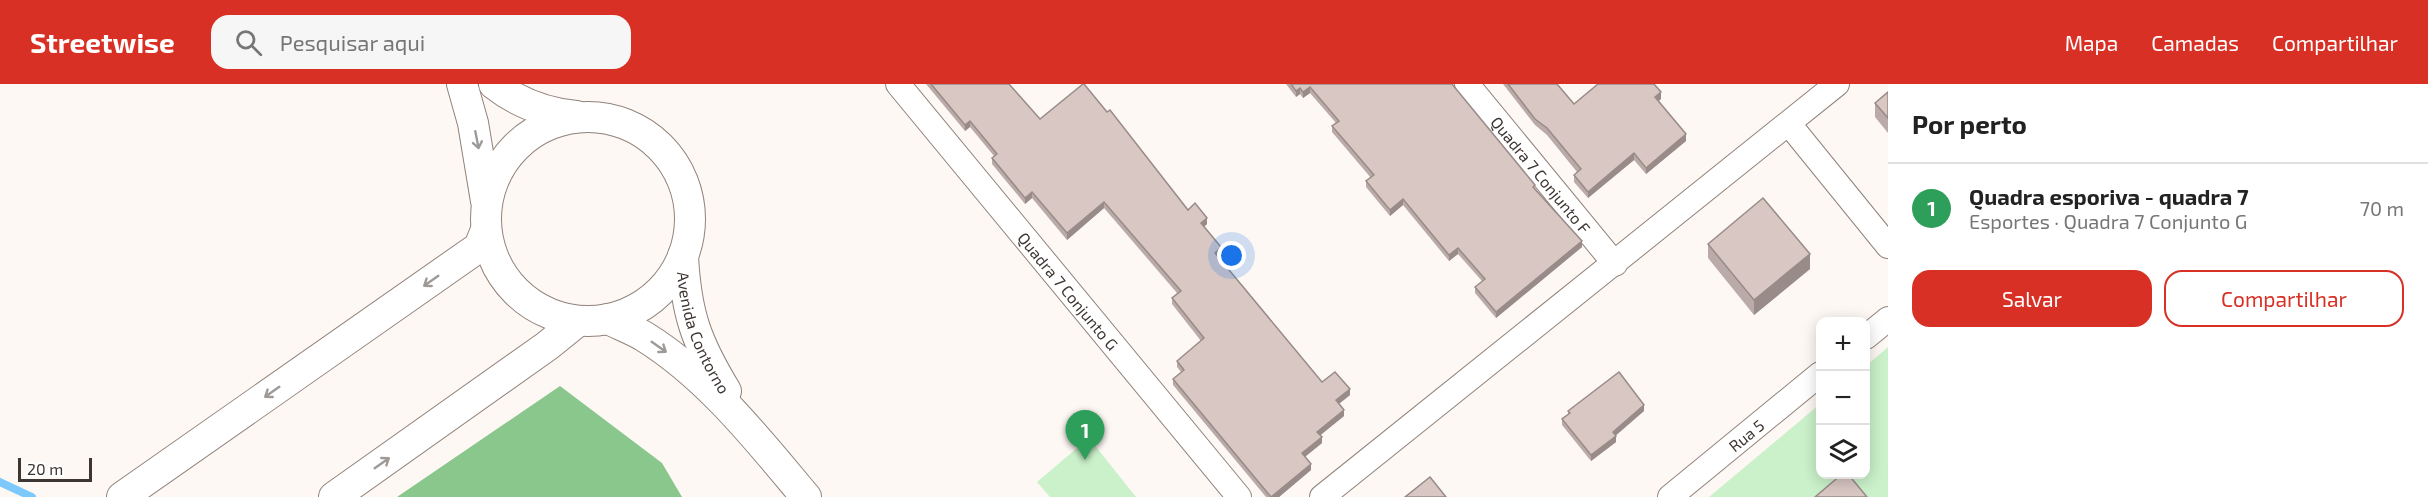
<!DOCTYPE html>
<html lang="pt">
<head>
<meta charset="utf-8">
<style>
	body { margin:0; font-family:"Exo 2",sans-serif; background:#f6f6f6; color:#222 }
	.controls { position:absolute; right:18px; bottom:18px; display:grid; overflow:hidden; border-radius:12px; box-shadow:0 3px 15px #0003 }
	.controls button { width:54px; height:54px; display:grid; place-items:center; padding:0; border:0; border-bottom:2px solid #e0e0e0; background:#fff; color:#222; font:30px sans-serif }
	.scale { position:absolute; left:18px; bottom:15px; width:74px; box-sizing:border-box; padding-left:6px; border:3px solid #3c3532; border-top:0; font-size:16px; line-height:21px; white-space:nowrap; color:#3c3532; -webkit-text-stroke:4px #fff; paint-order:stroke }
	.you { position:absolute; left:1232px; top:172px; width:21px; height:21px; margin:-15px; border:4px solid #fff; border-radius:50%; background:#1a73e8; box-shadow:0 0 0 9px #1a73e833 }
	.badge { display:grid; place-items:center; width:39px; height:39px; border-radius:50%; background:#d93025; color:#fff; font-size:20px; font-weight:700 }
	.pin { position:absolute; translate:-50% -50px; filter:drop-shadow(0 2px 3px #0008) }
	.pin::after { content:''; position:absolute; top:32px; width:21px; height:18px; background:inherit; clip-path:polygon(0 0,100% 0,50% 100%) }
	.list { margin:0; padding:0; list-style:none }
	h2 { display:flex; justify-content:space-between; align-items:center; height:78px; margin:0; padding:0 24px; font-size:26px }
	h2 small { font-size:20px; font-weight:400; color:#767676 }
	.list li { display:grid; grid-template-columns:39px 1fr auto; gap:18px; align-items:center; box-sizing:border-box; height:90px; padding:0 24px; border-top:2px solid #e0e0e0 }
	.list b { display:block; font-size:22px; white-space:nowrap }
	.list p { margin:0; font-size:20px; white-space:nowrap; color:#767676 }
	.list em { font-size:20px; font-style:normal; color:#767676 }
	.actions { display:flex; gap:12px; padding:18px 24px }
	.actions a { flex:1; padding:14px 0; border:2px solid #d93025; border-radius:18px; text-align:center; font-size:21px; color:#d93025 }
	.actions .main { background:#d93025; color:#fff }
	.icon { flex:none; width:33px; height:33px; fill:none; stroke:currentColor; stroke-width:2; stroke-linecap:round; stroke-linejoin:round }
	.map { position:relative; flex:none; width:1888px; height:413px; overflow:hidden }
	header { display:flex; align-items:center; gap:36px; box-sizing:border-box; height:84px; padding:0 30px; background:#d93025; color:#fff }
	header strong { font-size:28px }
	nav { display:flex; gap:33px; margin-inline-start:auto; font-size:21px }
	.search { width:420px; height:54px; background:#f6f6f6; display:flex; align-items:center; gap:15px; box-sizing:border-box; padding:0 21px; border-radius:18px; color:#767676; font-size:22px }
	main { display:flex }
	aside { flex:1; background:#fff }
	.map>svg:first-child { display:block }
	.green { fill:#caf1ca }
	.forest { fill:#8ac78c }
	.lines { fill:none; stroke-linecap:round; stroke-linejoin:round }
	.stream { stroke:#7ec9fb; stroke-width:8 }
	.minor-casing { stroke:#91827b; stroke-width:26 }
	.major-casing { stroke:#91827b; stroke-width:32 }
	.minor { stroke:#fff; stroke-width:24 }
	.major { stroke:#fff; stroke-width:30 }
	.wall { fill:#bbaba8 }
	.shaded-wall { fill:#988b88 }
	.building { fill:#d9c7c3; stroke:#988b88; stroke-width:1.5 }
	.oneway { stroke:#9e9a98 }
	.labels { text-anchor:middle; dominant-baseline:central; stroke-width:6; stroke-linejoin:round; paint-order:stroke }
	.street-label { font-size:16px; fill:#3c3532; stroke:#fff }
</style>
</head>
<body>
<header>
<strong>Streetwise</strong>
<div class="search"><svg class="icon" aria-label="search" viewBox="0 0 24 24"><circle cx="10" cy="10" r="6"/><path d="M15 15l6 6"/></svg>Pesquisar aqui</div>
<nav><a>Mapa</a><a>Camadas</a><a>Compartilhar</a></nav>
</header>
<main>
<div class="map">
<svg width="1888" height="413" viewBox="0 0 1888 413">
	<rect width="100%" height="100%" fill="#fef8f4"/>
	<g class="green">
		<polygon points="1888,263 1888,413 1709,413 1820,320 1820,390 1866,390 1866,282"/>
		<polygon points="1089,354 1136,413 1050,413 1037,398"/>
	</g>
	<polygon class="forest" points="560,302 662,379 682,413 397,413"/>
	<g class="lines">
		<polyline class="stream" points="0,398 32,413"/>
		<defs>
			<g id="minor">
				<path id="s1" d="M898 0 1239 413"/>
				<path id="s2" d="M1467 0 1615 180"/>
				<polyline points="1789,40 1888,162"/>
				<polyline points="1866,253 1888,235"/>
				<polyline points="1322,413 1837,0"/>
				<path id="s3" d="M1670 413 1820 290"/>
			</g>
			<g id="major">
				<polyline points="462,0 473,39 486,117"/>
				<path d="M494 0C518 19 546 29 576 32"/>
				<circle cx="588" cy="135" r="102"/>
				<path id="s4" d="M683 172C686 229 696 258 726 307"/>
				<path d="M608 235C620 241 634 246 645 253 709 293 758 356 806 413"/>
				<polyline points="122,413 479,163 486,146"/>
				<polyline points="334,413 547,262 578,237"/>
			</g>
		</defs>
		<use href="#minor" class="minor-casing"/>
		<use href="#major" class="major-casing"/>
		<use href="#minor" class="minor"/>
		<use href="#major" class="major"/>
	</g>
	<g class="wall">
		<polygon points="926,0 1009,0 1040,35 1107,28 1188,126 1207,140 1204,143 1221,169 1218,172 1322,298 1350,311 1339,320 1344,332 1320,351 1322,359 1305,373 1311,386 1279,413 1266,413 1173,301 1173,295 1181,288 1177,283 1177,277 1201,257 1172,220 1172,214 1177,209 1104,124 1067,156 1032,114 1025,120 992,80 992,74 994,72 970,43 965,47"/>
		<polygon points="1286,0 1452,0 1582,163 1496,234 1475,209 1475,203 1482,197 1458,170 1449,177 1403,121 1390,132 1366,103 1366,97 1371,94 1332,48 1332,42 1336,39 1310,9 1303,14 1300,10 1296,13"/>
		<polygon points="1503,0 1557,0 1574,20 1661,15 1658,17 1686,57 1646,90 1634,76 1588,114 1574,98 1574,91 1577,88 1547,51 1535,41"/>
		<polygon points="1888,8 1888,49 1875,33 1875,19"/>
		<polygon points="1708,160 1810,185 1754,231 1708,174"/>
		<polygon points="1568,327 1644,327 1615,351 1616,358 1591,377 1562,341 1562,335 1568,330"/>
	</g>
	<g class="shaded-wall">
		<polygon points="1310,3 1310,9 1303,14 1303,8"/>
		<polygon points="1300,4 1300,10 1296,13 1296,7"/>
		<polygon points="1661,8 1661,15 1655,20 1655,13"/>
		<polygon points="970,37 970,43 965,47 965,41"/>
		<polygon points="1686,50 1686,57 1646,90 1646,84"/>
		<polygon points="1634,69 1634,76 1588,114 1588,108"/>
		<polygon points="1032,108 1032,114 1025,120 1025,114"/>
		<polygon points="1403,115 1403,121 1390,132 1390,126"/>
		<polygon points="1104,118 1104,124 1067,156 1067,149"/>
		<polygon points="1207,134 1207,140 1201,145 1201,139"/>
		<polygon points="1582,157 1582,163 1496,234 1496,228"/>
		<polygon points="1221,163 1221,169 1215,175 1215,169"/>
		<polygon points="1458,164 1458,170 1449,177 1449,171"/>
		<polygon points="1810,170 1810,185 1754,231 1754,216"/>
		<polygon points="1350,305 1350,311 1336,322 1336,316"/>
		<polygon points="1644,321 1644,327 1613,354 1613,348"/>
		<polygon points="1344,326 1344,332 1317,354 1317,348"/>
		<polygon points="1616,352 1616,358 1591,377 1591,371"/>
		<polygon points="1322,353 1322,359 1302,375 1302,369"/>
		<polygon points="1311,380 1311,386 1279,413 1272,413"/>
	</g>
	<g class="building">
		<polygon points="931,0 1009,0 1040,35 1083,0 1084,0 1107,28 1110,26 1188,126 1195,119 1207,134 1201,139 1221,163 1215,169 1322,298 1335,288 1350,305 1336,316 1344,326 1317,348 1322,353 1302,369 1311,380 1271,413 1173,295 1184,286 1177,277 1204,254 1172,214 1181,207 1104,118 1067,149 1032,108 1025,114 992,74 997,70 970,37 965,41"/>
		<polygon points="1291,0 1452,0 1535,101 1533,103 1582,157 1496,228 1475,203 1485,195 1458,164 1449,171 1403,115 1390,126 1366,97 1374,91 1332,42 1339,37 1310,3 1303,8 1300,4 1296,7"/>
		<polygon points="1508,0 1557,0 1574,20 1598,0 1654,0 1661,8 1655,13 1686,50 1646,84 1634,69 1588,108 1574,91 1581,85 1547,44 1535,35"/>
		<polygon points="1888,8 1888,34 1875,19"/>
		<polygon points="1763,114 1810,170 1754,216 1708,160"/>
		<polygon points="1619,288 1644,321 1613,348 1616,352 1591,371 1562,335 1570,329 1568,327"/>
		<polygon points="1842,390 1848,390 1867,413 1815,413"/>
		<polygon points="1430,393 1446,413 1405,413"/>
	</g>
	<defs><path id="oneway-shaft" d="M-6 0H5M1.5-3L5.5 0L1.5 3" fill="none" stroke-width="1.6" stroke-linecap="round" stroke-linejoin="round" transform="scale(1.5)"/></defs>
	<g class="oneway">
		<use href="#oneway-shaft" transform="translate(477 56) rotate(79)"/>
		<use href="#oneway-shaft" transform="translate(431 197) rotate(145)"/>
		<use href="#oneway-shaft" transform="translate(659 263) rotate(35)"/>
		<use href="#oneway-shaft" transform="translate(272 308) rotate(145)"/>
		<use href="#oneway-shaft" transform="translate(382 379) rotate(-35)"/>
	</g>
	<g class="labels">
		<g class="street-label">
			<text stroke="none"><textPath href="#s2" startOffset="117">Quadra 7 Conjunto F</textPath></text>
			<text stroke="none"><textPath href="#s1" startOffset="268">Quadra 7 Conjunto G</textPath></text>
			<text stroke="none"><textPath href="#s4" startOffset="80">Avenida Contorno</textPath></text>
			<text stroke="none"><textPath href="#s3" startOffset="98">Rua 5</textPath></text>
		</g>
	</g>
</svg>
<div class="controls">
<button>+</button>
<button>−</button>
<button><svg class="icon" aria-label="layers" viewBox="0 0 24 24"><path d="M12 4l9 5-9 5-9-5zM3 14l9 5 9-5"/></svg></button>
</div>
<div class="scale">20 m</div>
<div class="you"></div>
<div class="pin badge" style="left:1085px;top:376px;background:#2e9e5b">1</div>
</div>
<aside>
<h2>Por perto<small></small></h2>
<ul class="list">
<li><span class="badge" style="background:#2e9e5b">1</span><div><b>Quadra esporiva - quadra 7</b><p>Esportes · Quadra 7 Conjunto G</p></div><em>70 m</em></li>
</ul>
<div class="actions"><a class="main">Salvar</a><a>Compartilhar</a></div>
</aside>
</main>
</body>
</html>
